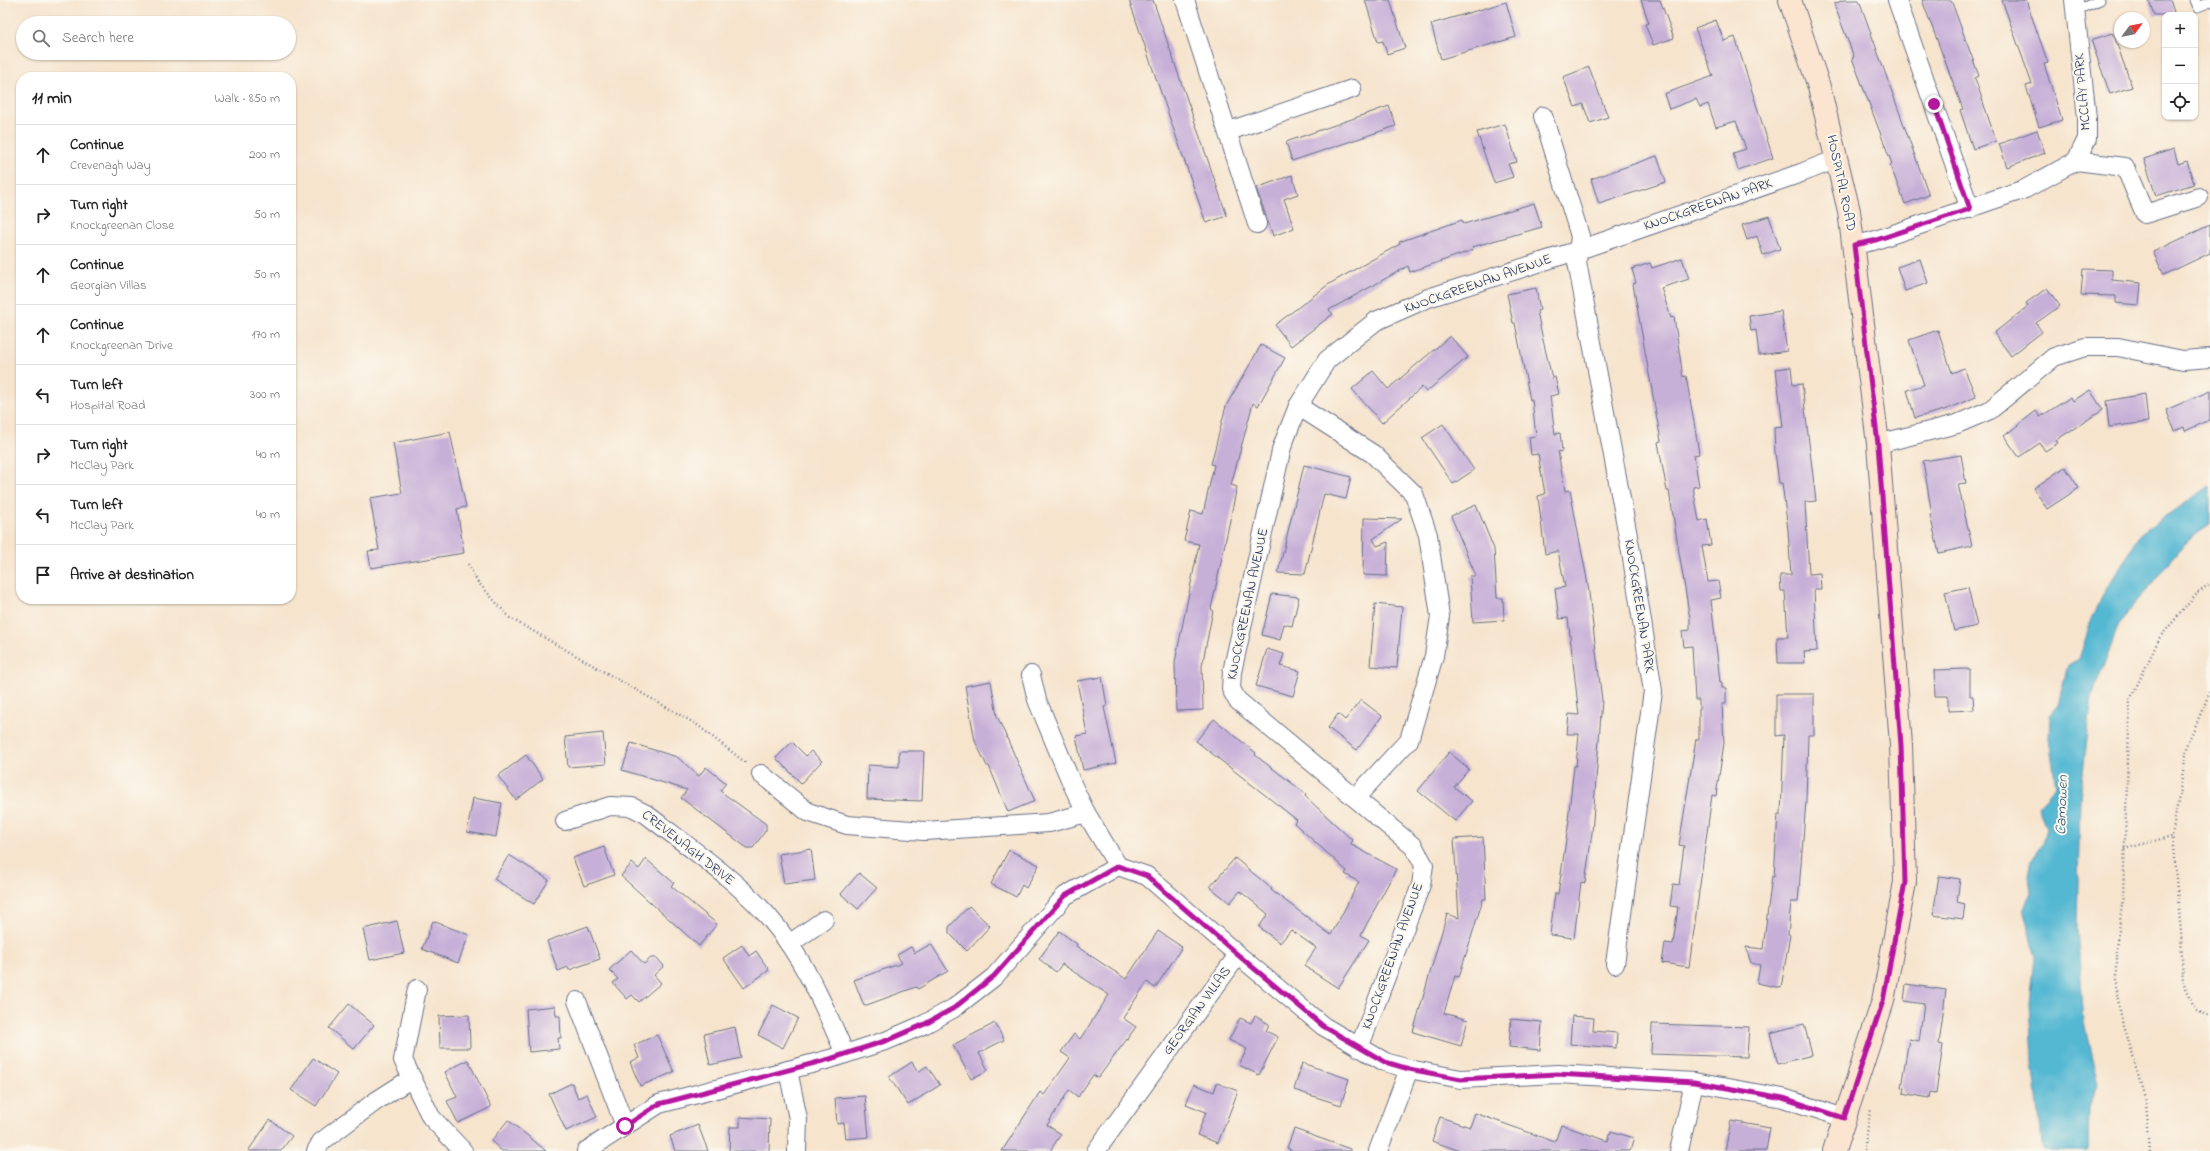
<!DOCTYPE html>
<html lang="en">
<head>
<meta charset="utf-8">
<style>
	body { margin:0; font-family:"Indie Flower",sans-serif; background:#f6f6f6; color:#222 }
	.controls { position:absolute; right:12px; top:12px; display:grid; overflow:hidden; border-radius:8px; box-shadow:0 1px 3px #0004 }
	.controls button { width:36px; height:36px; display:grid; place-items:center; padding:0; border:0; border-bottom:1px solid #e0e0e0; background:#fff; color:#222; font:20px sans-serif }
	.compass { position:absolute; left:2114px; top:12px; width:36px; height:36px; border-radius:50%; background:#fff; box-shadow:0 1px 3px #0004; rotate:57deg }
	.stop { position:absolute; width:12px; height:12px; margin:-9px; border:3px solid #b5179e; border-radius:50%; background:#fff }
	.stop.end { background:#b5179e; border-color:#fff; box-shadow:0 1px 4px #0008 }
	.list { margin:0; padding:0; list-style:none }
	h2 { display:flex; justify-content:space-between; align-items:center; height:52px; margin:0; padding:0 16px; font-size:17px }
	h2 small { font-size:13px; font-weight:400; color:#767676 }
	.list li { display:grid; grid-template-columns:26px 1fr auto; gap:12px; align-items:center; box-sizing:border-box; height:60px; padding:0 16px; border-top:1px solid #e0e0e0 }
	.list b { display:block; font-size:15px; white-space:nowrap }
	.list p { margin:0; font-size:13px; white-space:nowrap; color:#767676 }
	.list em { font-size:13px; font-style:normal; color:#767676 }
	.icon { flex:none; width:22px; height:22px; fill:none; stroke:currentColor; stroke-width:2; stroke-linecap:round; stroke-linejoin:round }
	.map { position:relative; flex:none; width:2210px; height:1151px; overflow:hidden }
	.search { position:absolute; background:#fff; box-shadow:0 1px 3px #0004; left:16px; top:16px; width:280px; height:44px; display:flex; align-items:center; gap:10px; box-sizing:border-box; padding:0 14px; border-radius:22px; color:#767676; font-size:15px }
	.panel { position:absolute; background:#fff; box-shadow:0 1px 3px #0004; left:16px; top:72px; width:280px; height:532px; border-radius:16px }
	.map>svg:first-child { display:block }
	.water { fill:#55b8d3; stroke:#387498 }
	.building { fill:#c7b0d8 }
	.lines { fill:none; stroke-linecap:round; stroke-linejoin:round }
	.service-casing { stroke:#686e85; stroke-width:11 }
	.minor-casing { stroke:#686e85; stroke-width:20 }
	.secondary-casing { stroke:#686e85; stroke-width:24 }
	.path { stroke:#686e85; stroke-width:2.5; stroke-dasharray:1 3; stroke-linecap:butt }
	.service { stroke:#fff; stroke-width:9 }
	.minor { stroke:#fff; stroke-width:18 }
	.secondary { stroke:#fce5d0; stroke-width:22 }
	.route { stroke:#b5179e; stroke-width:5 }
	.labels { text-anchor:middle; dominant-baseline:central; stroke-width:4; stroke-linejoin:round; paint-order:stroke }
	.street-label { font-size:14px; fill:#1b2f5e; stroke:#fbf7ec }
	.water-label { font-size:15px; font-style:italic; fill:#2c5881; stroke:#fbf7ec }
</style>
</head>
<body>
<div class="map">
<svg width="2210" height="1151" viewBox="0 0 2210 1151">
	<rect width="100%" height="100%" fill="#fbf7ec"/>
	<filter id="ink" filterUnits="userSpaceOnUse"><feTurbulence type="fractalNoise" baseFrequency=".025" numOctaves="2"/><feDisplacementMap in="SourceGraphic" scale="8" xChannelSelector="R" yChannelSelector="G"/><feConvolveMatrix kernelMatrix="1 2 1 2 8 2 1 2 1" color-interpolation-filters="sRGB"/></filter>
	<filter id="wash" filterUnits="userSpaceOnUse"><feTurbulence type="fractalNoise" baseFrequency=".012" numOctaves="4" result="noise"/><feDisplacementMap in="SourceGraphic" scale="16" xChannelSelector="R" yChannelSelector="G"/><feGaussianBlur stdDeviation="0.9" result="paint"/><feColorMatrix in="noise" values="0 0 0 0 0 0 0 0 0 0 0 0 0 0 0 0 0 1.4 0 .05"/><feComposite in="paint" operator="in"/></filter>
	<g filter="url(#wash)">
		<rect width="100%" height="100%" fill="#f6e4cd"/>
		<polygon class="water" points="2210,486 2210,525 2189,539 2120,621 2092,697 2080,798 2077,928 2084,1022 2098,1084 2089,1108 2088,1151 2043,1151 2033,1060 2030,1004 2035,957 2024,912 2031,893 2029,875 2032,859 2042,844 2046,829 2038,806 2056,786 2049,738 2050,716 2058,704 2068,665 2079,659 2090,625 2101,599 2142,532"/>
		<g id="blocks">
			<g class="building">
				<polygon points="1129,0 1153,0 1227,216 1206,223"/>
				<polygon points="1365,0 1390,0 1405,48 1387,54 1383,41 1378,42"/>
				<polygon points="1641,0 1660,0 1674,38 1653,45 1645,24 1649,23"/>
				<polygon points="1844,0 1859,0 1929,195 1905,204 1890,165 1892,164 1852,58 1854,57 1834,4"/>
				<polygon points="1922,0 1951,0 1979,76 1975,78 1996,141 1973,149 1960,110 1963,109"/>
				<polygon points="2002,0 2026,0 2048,63 2044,64 2062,120 2039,127 2026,86 2032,84"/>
				<polygon points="2149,0 2170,0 2175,15 2154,15"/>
				<polygon points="1506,2 1516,37 1441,59 1431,24"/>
				<polygon points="1716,20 1724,41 1735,37 1773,158 1738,170 1733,153 1746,149 1736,121 1716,127 1708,104 1700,107 1696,99 1669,109 1664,94 1713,76 1695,28"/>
				<polygon points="2113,33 2132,87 2110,94 2091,40"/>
				<polygon points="1589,67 1608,117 1590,123 1583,104 1575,107 1563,77"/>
				<polygon points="1389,106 1396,126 1292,161 1286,142"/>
				<polygon points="1505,124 1517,162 1508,164 1513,177 1494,183 1477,132"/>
				<polygon points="2037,130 2045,153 2007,167 1999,144"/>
				<polygon points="2174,149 2178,164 2187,161 2194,184 2156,196 2144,159"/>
				<polygon points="1657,156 1666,182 1599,204 1591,179"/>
				<polygon points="1292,175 1298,194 1284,199 1294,228 1273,236 1256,188"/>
				<polygon points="1534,203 1542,227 1472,247 1473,250 1410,272 1408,266 1329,310 1333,314 1291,346 1275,325 1329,284 1400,244 1399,242 1462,220 1464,224"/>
				<polygon points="1769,216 1780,249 1763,255 1757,236 1747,240 1742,225"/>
				<polygon points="2210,225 2210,253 2164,275 2153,252"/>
				<polygon points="1682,258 1689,279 1661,288 1671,318 1674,317 1683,377 1686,376 1695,428 1699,454 1694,455 1699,486 1693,487 1699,521 1707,519 1711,545 1702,546 1708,582 1718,581 1721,598 1711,600 1720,682 1722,682 1722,688 1726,688 1726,704 1722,704 1724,743 1716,796 1712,795 1689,967 1662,963 1665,943 1673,944 1678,907 1670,906 1673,884 1679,885 1684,846 1679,845 1696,739 1699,739 1699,700 1695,700 1692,646 1684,647 1682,631 1690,630 1690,619 1669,491 1667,491 1658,442 1661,441 1633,284 1636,283 1632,269 1650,263 1652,268"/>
				<polygon points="1920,259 1928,283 1905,291 1897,267"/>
				<polygon points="2083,269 2112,270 2112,280 2141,283 2139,305 2116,303 2116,296 2081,295"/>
				<polygon points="1536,288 1540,310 1537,311 1543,340 1552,378 1555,377 1559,394 1550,396 1555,434 1560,433 1562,451 1558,452 1565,491 1570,490 1588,585 1602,700 1592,833 1585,883 1581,882 1574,938 1550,935 1555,893 1558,894 1569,820 1568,820 1574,766 1576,766 1579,734 1567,734 1569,714 1579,715 1568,618 1559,619 1555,589 1565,587 1558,551 1545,554 1538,496 1545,494 1538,454 1531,455 1529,437 1536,436 1532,399 1530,400 1515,323 1513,323 1507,294"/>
				<polygon points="2047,288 2060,306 2036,323 2042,332 2011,356 1994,333 2028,306 2026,303"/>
				<polygon points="1781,311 1787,351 1759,355 1756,330 1751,331 1749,316"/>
				<polygon points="1938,330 1952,373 1964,368 1976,397 1944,410 1915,418 1907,390 1924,385 1909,340"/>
				<polygon points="1450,336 1468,357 1426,392 1422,387 1382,423 1352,389 1373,371 1388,389"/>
				<polygon points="1261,345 1285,358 1258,406 1253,403 1231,485 1237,487 1211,609 1213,610 1202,666 1203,710 1176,711 1175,662 1199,544 1184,541 1191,511 1203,514 1214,465 1211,464 1226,406"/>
				<polygon points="1791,367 1793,385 1802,384 1816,501 1805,502 1809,574 1820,573 1821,589 1814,589 1817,651 1804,652 1805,663 1778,663 1777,637 1788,637 1785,591 1781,591 1780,575 1791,575 1788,530 1782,483 1779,483 1775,452 1774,428 1783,427 1776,369"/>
				<polygon points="2090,390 2103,410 2056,440 2058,443 2045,451 2040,443 2019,457 2004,436 2036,411 2040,417 2071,397 2073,401"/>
				<polygon points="2210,391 2210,420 2185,431 2184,427 2175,431 2166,410"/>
				<polygon points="2145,394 2148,422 2109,427 2106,401"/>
				<polygon points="1443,424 1474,470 1453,484 1422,438"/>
				<polygon points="450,432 466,507 457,509 464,553 371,568 368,551 379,550 370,498 402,493 393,443"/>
				<polygon points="1961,455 1966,483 1958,484 1972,546 1939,553 1930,515 1932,515 1923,461"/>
				<polygon points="1304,465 1351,477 1346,499 1324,494 1305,574 1278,573"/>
				<polygon points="2065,467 2079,488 2047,509 2034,488"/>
				<polygon points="1476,505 1494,549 1497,598 1503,598 1504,620 1473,622 1470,576 1476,576 1451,516"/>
				<polygon points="1364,518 1402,519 1373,539 1377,546 1388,542 1387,576 1363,575"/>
				<polygon points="1968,587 1977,626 1954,631 1945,592"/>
				<polygon points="1272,594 1299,597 1292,626 1284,624 1280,640 1262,635"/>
				<polygon points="1375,604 1402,607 1397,668 1370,666"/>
				<polygon points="1267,649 1284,654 1280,666 1300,671 1293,696 1256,686"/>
				<polygon points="1970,669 1970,696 1973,696 1974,710 1948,711 1948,696 1935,696 1934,670"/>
				<polygon points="1102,677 1107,706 1104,707 1116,763 1083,770 1076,736 1087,734 1077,681"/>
				<polygon points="991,681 997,716 1035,801 1008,812 989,766 987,766 975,741 965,686"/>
				<polygon points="1776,694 1814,694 1814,735 1808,735 1806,801 1798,902 1791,902 1788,934 1790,935 1781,988 1757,983 1760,965 1751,963 1746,947 1763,949 1772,876 1774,877 1778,814 1781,814 1784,735 1776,736"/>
				<polygon points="1361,700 1382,716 1357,750 1328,728 1338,714 1345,720"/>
				<polygon points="1214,719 1256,753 1255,755 1306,794 1305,796 1353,841 1350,844 1396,869 1361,935 1369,940 1338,988 1304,966 1316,948 1291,930 1280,943 1259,927 1268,914 1240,891 1230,903 1210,887 1235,858 1272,889 1271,890 1331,935 1359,882 1345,874 1347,871 1294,823 1297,820 1196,741"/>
				<polygon points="603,733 606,764 568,767 565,737"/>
				<polygon points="792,742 806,756 811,751 822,761 801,783 776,758"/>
				<polygon points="631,743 677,757 699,776 706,767 726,783 720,791 766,824 766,830 753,848 747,848 681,798 687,790 622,770"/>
				<polygon points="899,751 924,751 922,801 867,799 868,765 899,767"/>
				<polygon points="1449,752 1469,769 1454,787 1472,801 1455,821 1418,791"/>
				<polygon points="526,755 543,779 516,800 498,776"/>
				<polygon points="473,798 502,803 496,837 467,832"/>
				<polygon points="1483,837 1486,899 1483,899 1459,977 1455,976 1444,1013 1468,1020 1461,1046 1413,1032 1447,914 1459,918 1454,839"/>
				<polygon points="604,847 614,875 584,886 573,858"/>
				<polygon points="811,849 815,880 784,884 779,854"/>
				<polygon points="1009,850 1039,865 1026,888 1022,885 1016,897 991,884"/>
				<polygon points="509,855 549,880 534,904 494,879"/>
				<polygon points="646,859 674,883 671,886 717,924 699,946 621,876 632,863 639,869"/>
				<polygon points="859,873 877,888 858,909 841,894"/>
				<polygon points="1939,876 1960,879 1957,902 1965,904 1963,919 1933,915"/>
				<polygon points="969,906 990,926 967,951 949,933 949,927"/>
				<polygon points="397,921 404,953 370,960 363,929"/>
				<polygon points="433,921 469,935 458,963 422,949"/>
				<polygon points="588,926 600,959 569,970 568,967 558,971 547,941"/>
				<polygon points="1059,931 1077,944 1076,946 1126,979 1158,931 1182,947 1155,988 1147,982 1123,1018 1136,1027 1098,1078 1093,1075 1078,1097 1069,1090 1047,1125 1061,1134 1050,1151 1002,1151 1040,1092 1044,1095 1070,1058 1061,1052 1074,1034 1080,1039 1109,995 1062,964 1056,972 1039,959"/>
				<polygon points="931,944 948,971 918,989 916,987 864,1006 854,980 902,963 897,955 911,947 915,953"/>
				<polygon points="742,945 749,956 756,951 769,970 744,988 723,958"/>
				<polygon points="631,950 644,964 651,958 657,958 664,966 654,975 661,983 639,1002 632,995 627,999 613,983 618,979 609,970"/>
				<polygon points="1906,984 1946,990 1939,1044 1943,1045 1936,1093 1930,1092 1929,1098 1903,1093 1904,1088 1901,1087 1909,1039 1919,1041 1924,1004 1904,1001"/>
				<polygon points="349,1004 374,1025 354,1049 329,1028"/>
				<polygon points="773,1005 798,1018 783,1048 758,1035"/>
				<polygon points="555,1006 556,1016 560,1016 561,1038 558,1038 559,1049 529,1052 526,1009"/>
				<polygon points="469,1015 470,1048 440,1048 439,1016"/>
				<polygon points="1255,1016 1269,1024 1266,1031 1278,1037 1259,1075 1239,1065 1247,1049 1229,1040 1240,1018 1251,1023"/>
				<polygon points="1572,1016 1594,1018 1593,1031 1617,1033 1616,1048 1570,1044"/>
				<polygon points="1511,1019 1542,1022 1540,1050 1509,1047"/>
				<polygon points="995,1023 1004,1040 979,1053 988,1070 971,1079 953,1045"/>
				<polygon points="1652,1024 1749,1027 1747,1057 1651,1054"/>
				<polygon points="1804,1024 1812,1055 1778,1064 1770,1033"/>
				<polygon points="735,1027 741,1058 710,1065 704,1034"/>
				<polygon points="657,1035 674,1072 640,1086 630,1062 639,1058 634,1045"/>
				<polygon points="313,1058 337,1074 316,1106 291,1090"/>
				<polygon points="468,1060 491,1107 458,1123 447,1101 457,1097 445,1072"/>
				<polygon points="912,1062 918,1072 927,1066 940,1085 908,1105 889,1077"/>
				<polygon points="1302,1063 1349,1079 1341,1105 1294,1090"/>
				<polygon points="572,1083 578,1098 587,1094 597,1117 566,1131 549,1094"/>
				<polygon points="1217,1083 1238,1091 1218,1143 1197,1135 1206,1112 1186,1104 1194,1084 1214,1092"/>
				<polygon points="865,1096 869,1137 846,1139 844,1123 837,1124 835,1098"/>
				<polygon points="1475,1113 1555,1142 1561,1125 1608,1141 1611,1131 1634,1138 1630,1151 1460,1151 1432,1141 1440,1117 1470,1127"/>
				<polygon points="740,1117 770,1119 769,1151 729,1151 730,1127 740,1127"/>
				<polygon points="270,1120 292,1136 281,1151 248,1151"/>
				<polygon points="508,1120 528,1136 546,1151 502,1151 491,1141"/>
				<polygon points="1731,1121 1770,1128 1766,1151 1725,1151"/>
				<polygon points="698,1125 708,1151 675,1151 670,1136"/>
				<polygon points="1294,1129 1350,1149 1350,1151 1289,1151 1290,1149 1287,1148"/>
			</g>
		</g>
	</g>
	<g filter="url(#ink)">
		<use href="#blocks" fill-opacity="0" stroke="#686e85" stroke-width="1"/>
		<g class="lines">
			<defs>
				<g id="service">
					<polyline points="2195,0 2198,7 2210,2"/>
					<polyline points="2075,11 2100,0"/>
				</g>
				<g id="minor">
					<polyline points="1185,0 1257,224"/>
					<polyline points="1897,0 1970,209"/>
					<polyline points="1543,116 1580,236 1577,262 1631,552 1653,691 1615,964"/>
					<polyline points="1229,131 1352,89"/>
					<polyline points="2076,161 2125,167 2145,214 2199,197"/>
					<polyline points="1854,245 1873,241 2025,189 2076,161 2087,139 2087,118 2074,0"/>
					<polyline points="1298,406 1373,454 1414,494 1428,535 1440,616 1434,656 1409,740 1356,797"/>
					<polyline points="1878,444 1957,424 1990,410 2054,357 2085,347 2118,347 2183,360 2210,358"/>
					<polyline points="1031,675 1037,700 1072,784 1086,813 1118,866 1147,876 1238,955"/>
					<polyline points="761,774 808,812 847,825 924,831 1049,823 1086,813"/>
					<path d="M565 821 610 806 632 807 646 814C687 846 732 876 767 915 803 956 824 1005 845 1054"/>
					<polyline points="789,944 824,920"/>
					<polyline points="417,989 403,1060 431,1117 463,1151"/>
					<polyline points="577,1001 625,1126"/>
					<polyline points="1359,1048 1421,885 1424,865 1414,847 1237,700 1231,689 1232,672 1282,447 1298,406 1327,360 1376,321 1428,298 1579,250 1801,173 1837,159"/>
					<polyline points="788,1070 798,1119 797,1151"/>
					<polyline points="316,1151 321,1142 376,1101 412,1078"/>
					<polyline points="586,1151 659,1104 830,1059 888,1040 925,1024 954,1008 994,977 1065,896 1118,866"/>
					<polyline points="1096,1151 1238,955 1323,1026 1385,1062 1409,1069 1461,1079 1557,1074 1694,1082 1783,1098 1844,1118"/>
					<polyline points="1378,1151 1409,1069"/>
					<polyline points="1679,1151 1694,1082"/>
				</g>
				<polyline id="secondary" points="1790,0 1819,87 1849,211 1878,444 1901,745 1905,882 1883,1001 1834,1151"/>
			</defs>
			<use href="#service" class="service-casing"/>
			<use href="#minor" class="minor-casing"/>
			<use href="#secondary" class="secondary-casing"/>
			<g class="path">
				<polyline points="468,564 477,581 510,618 696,724 746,763"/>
				<polyline points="2210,692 2188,743 2172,836 2181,932 2183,983 2197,1011 2210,1016"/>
				<polyline points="2124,849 2172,836"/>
				<polyline points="1864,1151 1871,1108"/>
				<polyline points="2150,1151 2146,1101 2123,1026 2117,994 2117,948 2123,895 2130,700 2160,637 2196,595 2210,583"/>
			</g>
			<use href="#service" class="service"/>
			<use href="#minor" class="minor"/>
			<use href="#secondary" class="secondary"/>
		</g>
	</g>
	<g class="lines" filter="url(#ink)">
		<polyline class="route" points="625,1126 659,1104 830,1059 888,1040 925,1024 954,1008 994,976 1065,896 1118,866 1147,876 1238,955 1323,1026 1385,1062 1409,1069 1461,1079 1557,1074 1694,1082 1783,1098 1844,1118 1883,1001 1905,882 1901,745 1878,444 1854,245 1873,241 1970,209 1934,104"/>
	</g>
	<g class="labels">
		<g class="street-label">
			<text transform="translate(2083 92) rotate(-95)">MCCLAY PARK</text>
			<text transform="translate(1841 183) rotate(78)">HOSPITAL ROAD</text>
			<text transform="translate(1708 205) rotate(-19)">KNOCKGREENAN PARK</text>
			<text transform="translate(1478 284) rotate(-19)">KNOCKGREENAN AVENUE</text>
			<text transform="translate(1248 604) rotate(-78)">KNOCKGREENAN AVENUE</text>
			<text transform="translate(1639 606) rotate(81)">KNOCKGREENAN PARK</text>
			<text transform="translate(688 848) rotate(38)">CREVENAGH DRIVE</text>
			<text transform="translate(1393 956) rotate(-70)">KNOCKGREENAN AVENUE</text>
			<text transform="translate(1197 1011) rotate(-54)">GEORGIAN VILLAS</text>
		</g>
		<g class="water-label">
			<text transform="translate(2062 805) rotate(-88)">Camowen</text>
		</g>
	</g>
</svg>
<div class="controls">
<button>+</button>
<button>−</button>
<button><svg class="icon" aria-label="locate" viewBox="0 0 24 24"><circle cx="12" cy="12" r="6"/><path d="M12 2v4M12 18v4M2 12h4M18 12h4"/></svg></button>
</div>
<svg class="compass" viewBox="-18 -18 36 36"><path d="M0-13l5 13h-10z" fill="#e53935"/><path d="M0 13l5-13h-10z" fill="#767676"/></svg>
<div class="stop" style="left:625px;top:1126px"></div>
<div class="stop end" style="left:1934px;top:104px"></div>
<div class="search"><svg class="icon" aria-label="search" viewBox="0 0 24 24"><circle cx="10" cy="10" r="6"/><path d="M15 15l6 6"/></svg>Search here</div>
<section class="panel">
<h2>11 min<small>Walk · 850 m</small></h2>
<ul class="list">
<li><svg class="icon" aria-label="ahead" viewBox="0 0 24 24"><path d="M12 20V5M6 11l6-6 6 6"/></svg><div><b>Continue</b><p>Crevenagh Way</p></div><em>200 m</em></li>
<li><svg class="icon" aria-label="right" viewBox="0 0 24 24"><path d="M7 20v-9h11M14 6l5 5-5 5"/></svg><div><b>Turn right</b><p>Knockgreenan Close</p></div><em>50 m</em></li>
<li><svg class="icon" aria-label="ahead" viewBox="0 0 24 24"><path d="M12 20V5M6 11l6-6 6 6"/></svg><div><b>Continue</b><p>Georgian Villas</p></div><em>50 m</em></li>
<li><svg class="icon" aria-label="ahead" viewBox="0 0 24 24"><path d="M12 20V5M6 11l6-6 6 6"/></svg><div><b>Continue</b><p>Knockgreenan Drive</p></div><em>170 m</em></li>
<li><svg class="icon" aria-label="left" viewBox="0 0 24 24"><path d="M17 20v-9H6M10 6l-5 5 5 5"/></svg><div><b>Turn left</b><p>Hospital Road</p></div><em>300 m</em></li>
<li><svg class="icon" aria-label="right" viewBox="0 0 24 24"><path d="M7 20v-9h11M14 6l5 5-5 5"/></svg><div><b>Turn right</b><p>McClay Park</p></div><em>40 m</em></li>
<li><svg class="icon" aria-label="left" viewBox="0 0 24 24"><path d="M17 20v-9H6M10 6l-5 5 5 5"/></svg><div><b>Turn left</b><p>McClay Park</p></div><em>40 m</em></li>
<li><svg class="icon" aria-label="arrive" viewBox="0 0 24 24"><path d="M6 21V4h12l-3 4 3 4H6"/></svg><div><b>Arrive at destination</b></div></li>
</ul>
</section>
</div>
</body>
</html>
